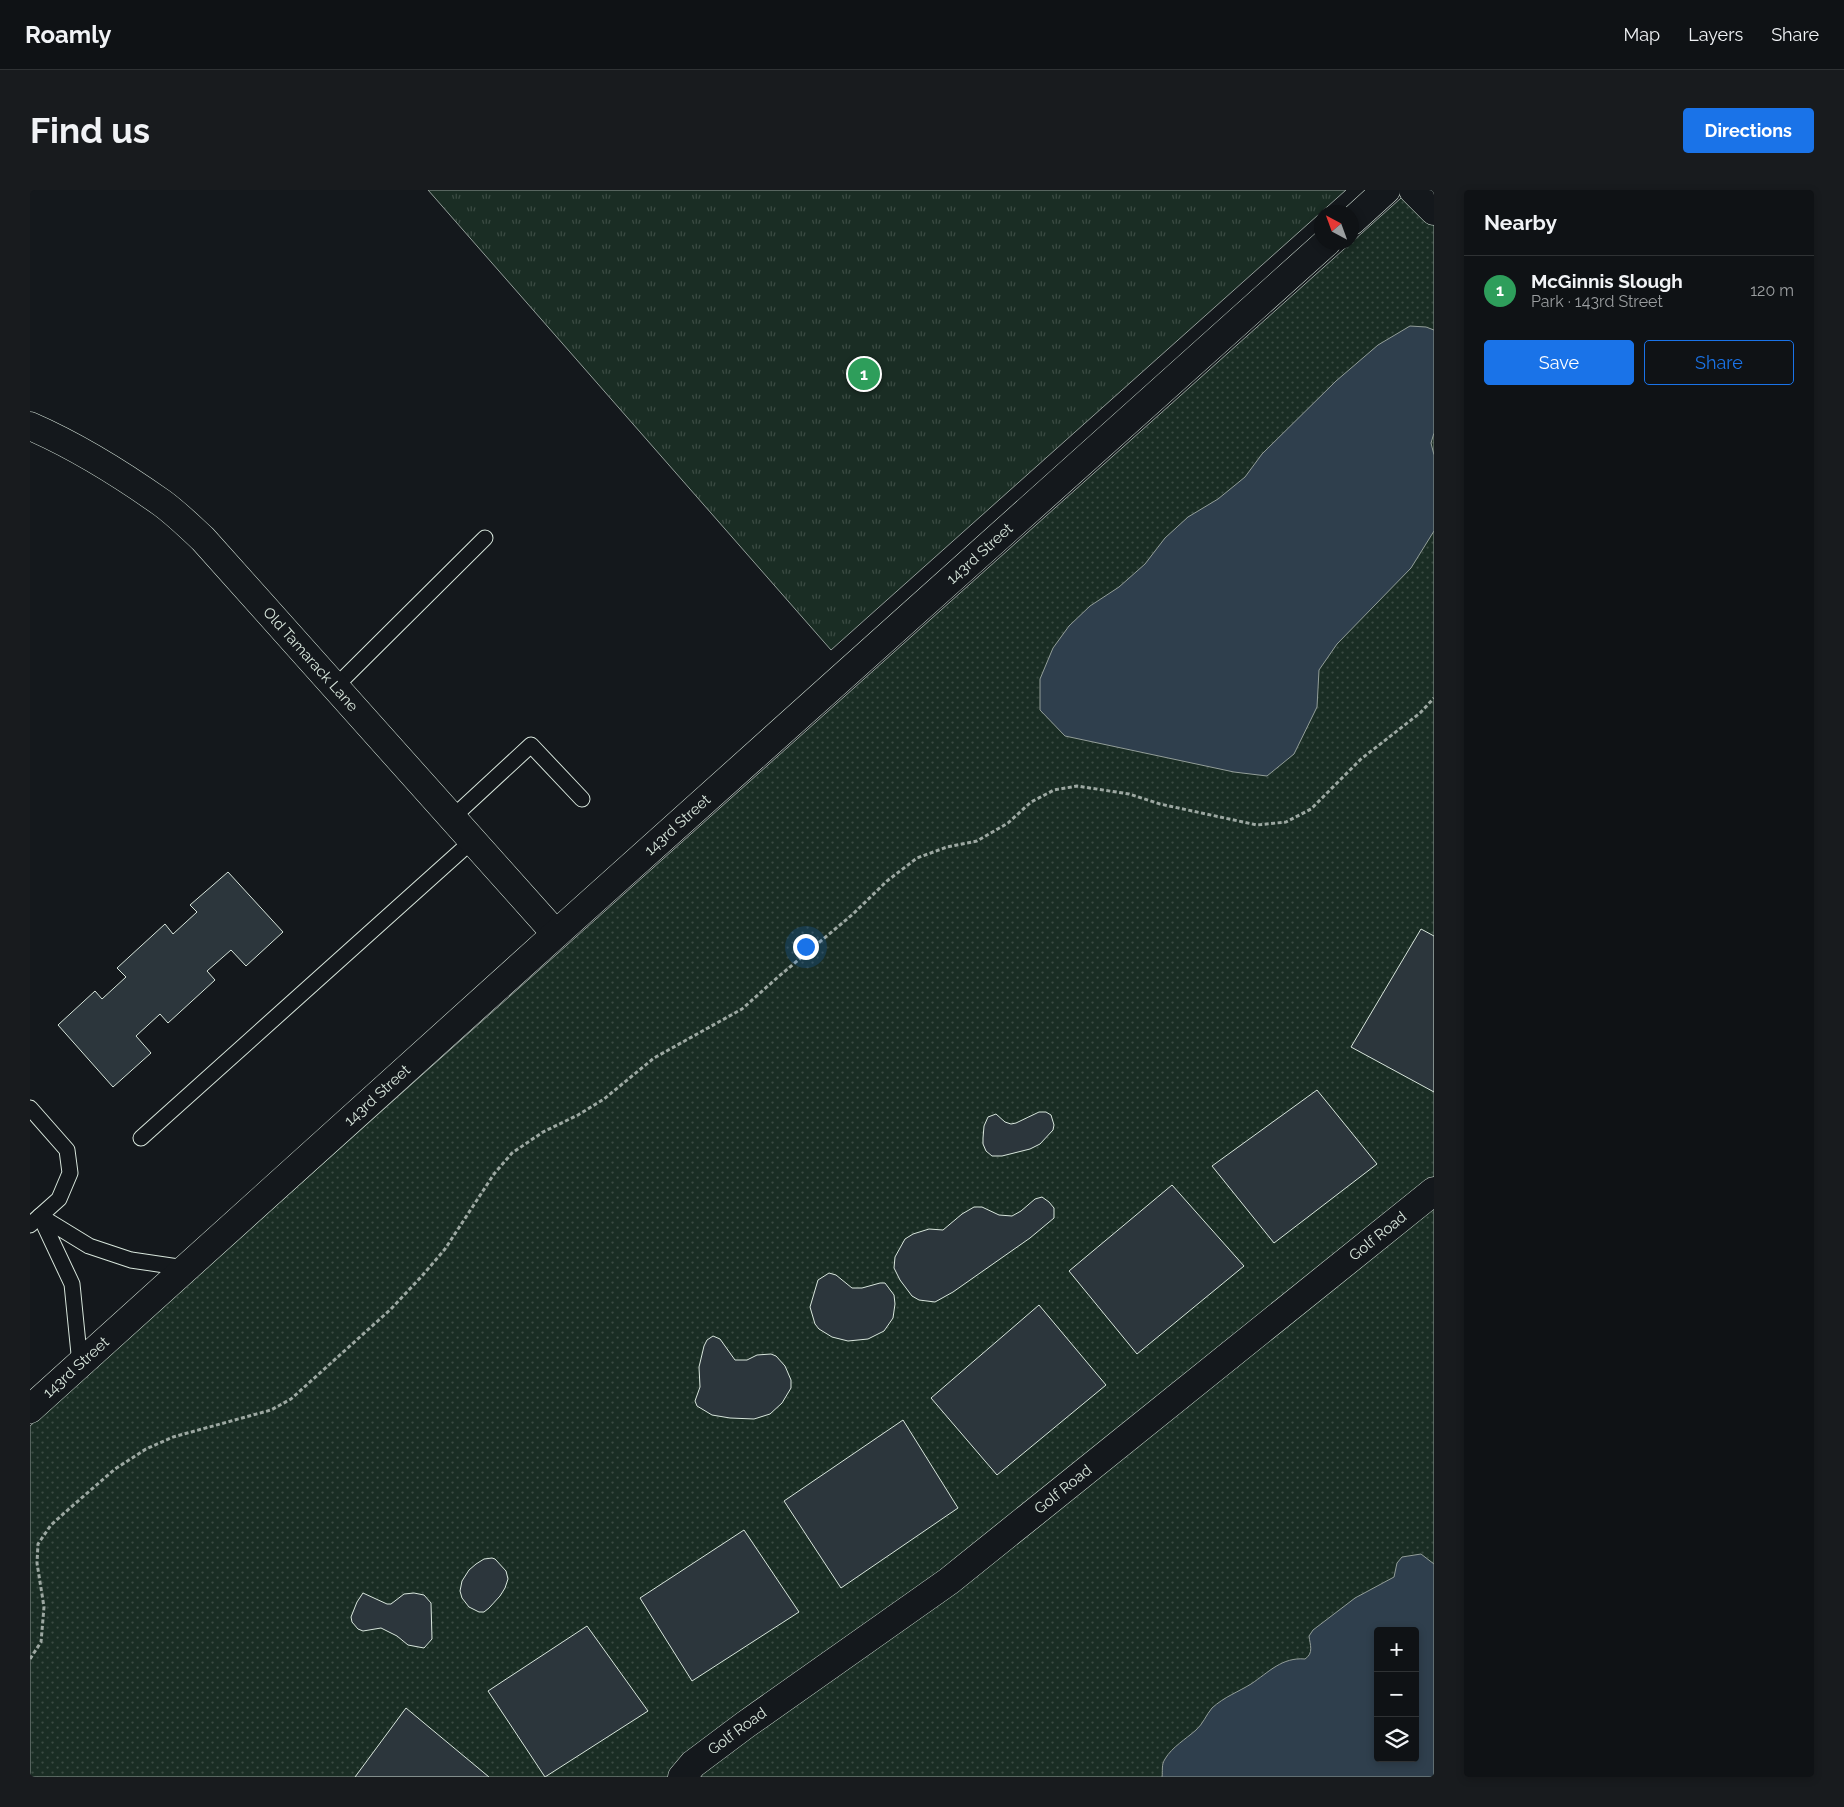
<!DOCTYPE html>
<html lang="en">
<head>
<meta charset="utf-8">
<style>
	body { margin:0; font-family:Raleway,sans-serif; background:#181b1e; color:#f1f3f6 }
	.controls { position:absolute; right:15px; bottom:15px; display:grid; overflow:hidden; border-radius:5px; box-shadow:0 2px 8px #0003 }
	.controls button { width:45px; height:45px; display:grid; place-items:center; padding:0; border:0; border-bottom:1px solid #2f3234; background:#0f1215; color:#f1f3f6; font:25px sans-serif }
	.compass { position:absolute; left:1284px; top:15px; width:45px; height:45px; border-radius:50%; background:#0f1215; box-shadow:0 2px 8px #0003; rotate:319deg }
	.you { position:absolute; left:775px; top:756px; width:18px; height:18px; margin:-12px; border:4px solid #fff; border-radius:50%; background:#1a73e8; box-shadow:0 0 0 8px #1a73e833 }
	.badge { display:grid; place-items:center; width:32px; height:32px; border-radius:50%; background:#1a73e8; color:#fff; font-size:16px; font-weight:700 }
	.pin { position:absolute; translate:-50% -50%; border:2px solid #fff; box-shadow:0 1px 5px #0006 }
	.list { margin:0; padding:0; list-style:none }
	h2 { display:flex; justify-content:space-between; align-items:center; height:65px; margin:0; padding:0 20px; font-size:21px }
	h2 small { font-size:16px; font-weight:400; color:#9b9ea0 }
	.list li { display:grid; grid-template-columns:32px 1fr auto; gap:15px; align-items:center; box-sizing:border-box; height:70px; padding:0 20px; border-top:1px solid #2f3234 }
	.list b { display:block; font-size:19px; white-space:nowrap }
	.list p { margin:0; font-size:16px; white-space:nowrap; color:#9b9ea0 }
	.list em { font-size:16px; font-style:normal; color:#9b9ea0 }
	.actions { display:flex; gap:10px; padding:15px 20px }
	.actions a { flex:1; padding:11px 0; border:1px solid #1a73e8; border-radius:5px; text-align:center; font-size:18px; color:#1a73e8 }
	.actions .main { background:#1a73e8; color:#fff }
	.icon { flex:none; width:28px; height:28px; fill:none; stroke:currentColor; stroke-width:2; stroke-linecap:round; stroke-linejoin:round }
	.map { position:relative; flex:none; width:1404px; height:1587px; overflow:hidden; border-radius:5px }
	header { display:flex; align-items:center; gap:30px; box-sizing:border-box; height:70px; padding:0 25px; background:#0f1215; border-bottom:1px solid #2f3234 }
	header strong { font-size:24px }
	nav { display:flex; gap:28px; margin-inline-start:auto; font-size:18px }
	.intro { display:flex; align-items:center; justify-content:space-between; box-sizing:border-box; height:120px; padding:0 30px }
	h1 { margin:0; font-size:35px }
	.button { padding:12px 22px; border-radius:5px; background:#1a73e8; color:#fff; font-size:18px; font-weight:700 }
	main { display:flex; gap:30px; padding:0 30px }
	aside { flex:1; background:#0f1215; border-radius:5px; box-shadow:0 2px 8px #0003 }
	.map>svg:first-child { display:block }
	.grass { fill:url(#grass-dots); stroke:#939e99; fill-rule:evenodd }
	.park { fill:url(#park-tufts); stroke:#939e99 }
	.water { fill:#2f3f4d; stroke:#939e99; fill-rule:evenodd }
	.building { fill:#2c363c; stroke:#d8e6dc }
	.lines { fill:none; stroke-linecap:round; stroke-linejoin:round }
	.lane-casing { stroke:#d8e6dc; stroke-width:17 }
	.street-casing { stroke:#d8e6dc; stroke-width:29 }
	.secondary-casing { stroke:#d8e6dc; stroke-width:29 }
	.path { stroke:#9da8a2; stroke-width:3; stroke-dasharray:4 2.5; stroke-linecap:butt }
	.lane { stroke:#14181c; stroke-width:15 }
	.street { stroke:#14181c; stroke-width:28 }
	.secondary { stroke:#14181c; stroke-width:28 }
	.labels { text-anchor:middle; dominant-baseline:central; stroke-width:4; stroke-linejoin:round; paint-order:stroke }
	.street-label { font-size:15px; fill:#d8e6dc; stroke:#14181c }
</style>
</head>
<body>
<header>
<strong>Roamly</strong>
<nav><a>Map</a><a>Layers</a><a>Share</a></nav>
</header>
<div class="intro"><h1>Find us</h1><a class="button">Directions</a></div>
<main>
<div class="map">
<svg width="1404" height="1587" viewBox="0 0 1404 1587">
	<defs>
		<pattern id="grass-dots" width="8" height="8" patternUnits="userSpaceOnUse" patternTransform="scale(1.25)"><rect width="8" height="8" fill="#1a2d24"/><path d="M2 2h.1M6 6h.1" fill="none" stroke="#3b4b43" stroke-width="1.8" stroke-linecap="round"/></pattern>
		<pattern id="park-tufts" width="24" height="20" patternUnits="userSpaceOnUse" patternTransform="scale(1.25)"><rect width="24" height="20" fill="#1a2d24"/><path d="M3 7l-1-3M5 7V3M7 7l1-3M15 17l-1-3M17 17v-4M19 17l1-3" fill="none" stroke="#3b4b43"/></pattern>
	</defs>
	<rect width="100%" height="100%" fill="#14181c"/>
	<path class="grass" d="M1380 0H1404V1587H0V1236ZM1348 1441H1385V1568H1348Z"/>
	<polygon class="park" points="398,0 1316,0 801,460"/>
	<g class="water">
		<polygon points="1380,136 1396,137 1404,140 1404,243 1401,253 1404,265 1404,341 1381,378 1307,454 1289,480 1287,517 1264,564 1237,586 1204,582 1035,546 1010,520 1010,489 1023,458 1039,436 1060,416 1089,397 1115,374 1135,348 1158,327 1188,309 1215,287 1232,264 1306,191 1348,155"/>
		<path d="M1391 1364 1404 1374V1587H1132C1133 1581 1131 1575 1135 1569 1142 1557 1156 1549 1166 1540 1173 1534 1176 1525 1182 1518 1194 1507 1208 1502 1221 1494 1239 1482 1252 1467 1275 1469 1284 1463 1280 1455 1279 1446L1283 1440 1325 1408 1364 1387 1367 1373 1372 1367ZM1348 1441H1385V1568H1348Z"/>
	</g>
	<g class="building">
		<polygon points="198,682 253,742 216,776 201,760 177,781 185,790 138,833 130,824 106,846 121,863 83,897 28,835 65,801 72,809 96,787 87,778 135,734 143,744 167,722 160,715"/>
		<polygon points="1391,739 1404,746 1404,902 1321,857"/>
		<polygon points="1287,900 1347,974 1244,1053 1182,976"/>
		<polygon points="1009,922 1016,922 1021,925 1024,935 1023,940 1010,954 1000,959 972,966 962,966 956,961 953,954 953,948 954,936 958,927 966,924 975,932 981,934 986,933"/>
		<polygon points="1142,995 1214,1076 1107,1164 1039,1081"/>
		<polygon points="1012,1007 1019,1012 1024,1018 1024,1028 1000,1048 923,1102 905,1112 889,1110 882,1106 870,1090 864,1078 865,1067 875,1049 883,1044 899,1039 913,1040 932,1024 944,1017 952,1017 969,1025 982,1026 991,1021 1005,1009"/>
		<polygon points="799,1083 806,1085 822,1098 832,1098 850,1093 855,1093 864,1105 865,1114 863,1128 854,1141 838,1149 818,1151 802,1147 789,1139 785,1134 780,1117 788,1090"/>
		<polygon points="1009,1115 1076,1195 967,1285 901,1208"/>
		<polygon points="683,1146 690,1149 705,1170 717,1170 727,1165 741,1164 746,1166 755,1176 761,1190 761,1198 752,1213 740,1224 724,1229 700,1228 682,1225 667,1216 665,1211 670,1197 669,1177 674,1156 677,1150"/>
		<polygon points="873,1230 928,1318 811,1398 754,1311"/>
		<polygon points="714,1340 769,1422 662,1491 610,1408"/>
		<polygon points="462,1368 465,1369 476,1381 478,1389 475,1398 470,1406 459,1418 454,1422 449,1422 439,1417 432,1408 430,1401 432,1391 439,1380 446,1374 454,1369"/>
		<polygon points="333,1403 357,1414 361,1414 374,1404 384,1403 394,1405 401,1413 402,1449 394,1458 378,1455 367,1446 351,1438 333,1441 328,1439 322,1432 321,1427 327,1412"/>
		<polygon points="557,1436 618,1521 515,1587 458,1501"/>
		<polygon points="376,1518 459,1587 325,1587"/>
	</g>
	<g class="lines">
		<defs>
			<g id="lane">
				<polyline points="305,497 455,348"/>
				<polyline points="422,628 501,555 552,609"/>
				<polyline points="0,918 37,960 40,983 29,1009 0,1035"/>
				<polyline points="111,948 442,651"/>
				<polyline points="50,1174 42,1094 10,1026 59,1056 101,1070 155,1078"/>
			</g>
			<g id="street">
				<polyline points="1383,0 1404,21"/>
				<path id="s1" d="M0 236C46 256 91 284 132 313 147 324 160 337 173 349L526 744"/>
				<path id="s2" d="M652 1587 663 1574 715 1535 919 1391 1404 1001"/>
			</g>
			<g id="secondary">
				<polyline points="1322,31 1356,0"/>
				<path id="s3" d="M0 1219 526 744 1297 52"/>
			</g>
		</defs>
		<use href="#lane" class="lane-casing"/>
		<use href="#street" class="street-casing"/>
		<use href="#secondary" class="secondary-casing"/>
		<polyline class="path" points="0,1469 11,1452 14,1417 7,1373 8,1354 21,1335 40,1318 85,1279 116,1259 143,1247 241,1220 261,1209 361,1119 392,1086 415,1059 464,984 482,963 513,942 548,925 574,909 624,868 712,819 748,787 823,724 857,691 887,668 917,657 947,651 978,633 1001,612 1024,600 1047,596 1099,604 1130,614 1227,635 1256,632 1281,619 1331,569 1390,523 1404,508"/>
		<use href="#lane" class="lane"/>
		<use href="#street" class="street"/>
		<use href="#secondary" class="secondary"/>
	</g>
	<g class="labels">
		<g class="street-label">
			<text stroke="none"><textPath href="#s3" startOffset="1278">143rd Street</textPath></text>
			<text stroke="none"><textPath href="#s1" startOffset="369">Old Tamarack Lane</textPath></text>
			<text stroke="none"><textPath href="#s3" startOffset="872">143rd Street</textPath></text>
			<text stroke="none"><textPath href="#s3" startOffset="468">143rd Street</textPath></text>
			<text stroke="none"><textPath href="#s2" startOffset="882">Golf Road</textPath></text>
			<text stroke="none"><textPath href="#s3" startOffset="62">143rd Street</textPath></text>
			<text stroke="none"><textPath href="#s2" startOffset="478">Golf Road</textPath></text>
			<text stroke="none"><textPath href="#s2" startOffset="72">Golf Road</textPath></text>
		</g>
	</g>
</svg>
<div class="controls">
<button>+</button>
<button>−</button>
<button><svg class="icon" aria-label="layers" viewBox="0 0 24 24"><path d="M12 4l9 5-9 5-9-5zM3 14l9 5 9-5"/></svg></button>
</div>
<svg class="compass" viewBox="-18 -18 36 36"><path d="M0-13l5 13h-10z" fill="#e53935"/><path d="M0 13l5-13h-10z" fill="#9b9ea0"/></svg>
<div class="you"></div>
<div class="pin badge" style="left:834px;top:184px;background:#2e9e5b">1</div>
</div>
<aside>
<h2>Nearby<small></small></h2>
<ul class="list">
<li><span class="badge" style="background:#2e9e5b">1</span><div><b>McGinnis Slough</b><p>Park · 143rd Street</p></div><em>120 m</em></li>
</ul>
<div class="actions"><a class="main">Save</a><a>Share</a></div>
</aside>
</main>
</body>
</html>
